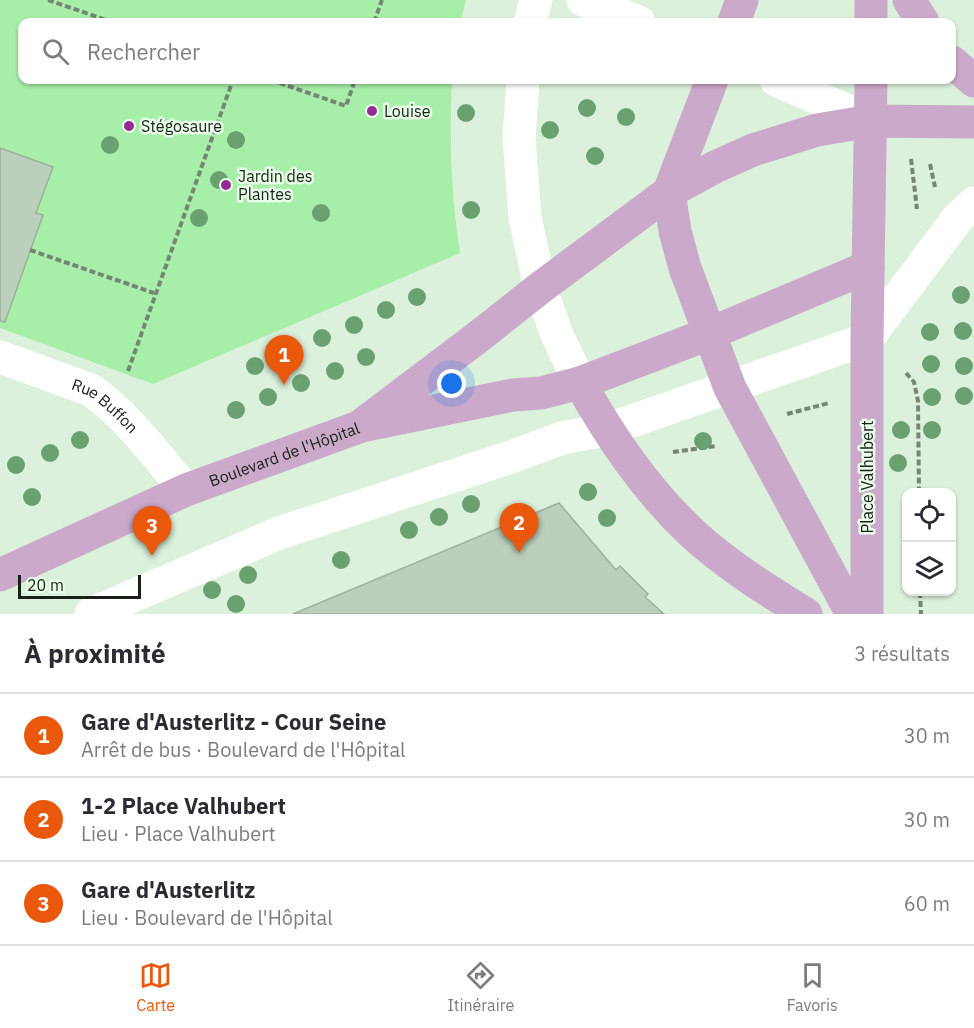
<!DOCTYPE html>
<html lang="fr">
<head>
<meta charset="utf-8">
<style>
	body { margin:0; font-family:"IBM Plex Sans",sans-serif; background:#f2f2f3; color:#2b2b33 }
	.controls { position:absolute; right:18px; bottom:18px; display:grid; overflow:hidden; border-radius:12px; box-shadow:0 2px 4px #0004 }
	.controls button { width:54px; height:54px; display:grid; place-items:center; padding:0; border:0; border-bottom:2px solid #e1e1e2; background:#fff; color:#2b2b33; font:30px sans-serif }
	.scale { position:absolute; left:18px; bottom:15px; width:123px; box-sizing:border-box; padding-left:6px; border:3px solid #182018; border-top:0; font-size:16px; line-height:21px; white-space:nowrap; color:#182018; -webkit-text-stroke:4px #e8fee8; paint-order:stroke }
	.you { position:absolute; left:452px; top:384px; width:21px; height:21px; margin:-15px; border:4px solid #fff; border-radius:50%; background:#1a73e8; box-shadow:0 0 0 9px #1a73e833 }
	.badge { display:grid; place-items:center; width:39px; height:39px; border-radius:50%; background:#ea580c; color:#fff; font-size:20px; font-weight:700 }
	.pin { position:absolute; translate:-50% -50px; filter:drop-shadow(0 2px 3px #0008) }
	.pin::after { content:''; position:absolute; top:32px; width:21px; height:18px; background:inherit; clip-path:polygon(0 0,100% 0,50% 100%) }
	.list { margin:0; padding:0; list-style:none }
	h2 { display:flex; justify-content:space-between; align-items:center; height:78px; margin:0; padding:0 24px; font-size:26px }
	h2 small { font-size:20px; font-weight:400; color:#7c7c81 }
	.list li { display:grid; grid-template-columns:39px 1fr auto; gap:18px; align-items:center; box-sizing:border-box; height:84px; padding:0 24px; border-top:2px solid #e1e1e2 }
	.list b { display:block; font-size:22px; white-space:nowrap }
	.list p { margin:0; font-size:20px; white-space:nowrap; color:#7c7c81 }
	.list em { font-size:20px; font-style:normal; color:#7c7c81 }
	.icon { flex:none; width:33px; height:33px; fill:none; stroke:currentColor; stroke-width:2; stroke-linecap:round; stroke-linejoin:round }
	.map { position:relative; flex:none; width:974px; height:614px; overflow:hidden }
	.search { position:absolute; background:#fff; box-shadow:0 2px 4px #0004; left:18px; right:18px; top:18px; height:66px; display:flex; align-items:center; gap:15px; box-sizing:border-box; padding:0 21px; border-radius:12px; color:#7c7c81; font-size:22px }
	.sheet { height:330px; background:#fff }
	nav { display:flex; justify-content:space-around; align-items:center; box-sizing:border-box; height:84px; border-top:2px solid #e1e1e2; background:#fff; font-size:16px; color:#7c7c81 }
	nav a { display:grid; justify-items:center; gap:3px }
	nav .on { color:#ea580c }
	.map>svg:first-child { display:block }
	.green { fill:#a7efa8 }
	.building { fill:#bbd0ba; stroke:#9cb09c; stroke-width:1.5 }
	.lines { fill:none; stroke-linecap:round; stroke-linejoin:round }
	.path { stroke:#768576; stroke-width:4; stroke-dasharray:6 3; stroke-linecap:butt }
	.minor { stroke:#fff; stroke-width:33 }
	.major { stroke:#cba9ca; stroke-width:33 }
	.tree { fill:#6ba171 }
	.poi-dot { fill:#932c92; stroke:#e8fee8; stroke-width:2 }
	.labels { text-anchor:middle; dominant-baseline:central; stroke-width:5; stroke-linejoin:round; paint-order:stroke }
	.poi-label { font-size:16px; fill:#182018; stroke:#e8fee8; text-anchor:start }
	.street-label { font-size:16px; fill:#182018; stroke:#e8fee8 }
</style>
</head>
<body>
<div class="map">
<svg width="974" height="614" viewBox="0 0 974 614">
	<rect width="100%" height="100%" fill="#dbf1db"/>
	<path class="green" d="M0 0H466L461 20 464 22H22V80H452C449 141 451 192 460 253L153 384 0 328Z"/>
	<g class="building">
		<polygon points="0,148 53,167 36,213 43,215 5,322 0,321"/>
		<polygon points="559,503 616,570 620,566 648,594 645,597 664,614 293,614"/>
	</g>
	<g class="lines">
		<g class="path">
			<polyline points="48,0 112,22"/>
			<polyline points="374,22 382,0"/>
			<polyline points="271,80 346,106 355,80"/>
			<polyline points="911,159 917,209"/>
			<polyline points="930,164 935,187"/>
			<polyline points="30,250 154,293"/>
			<polyline points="128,371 233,80"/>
			<polyline points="906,373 914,382 918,401 919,493"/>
			<polyline points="787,414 829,403"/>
			<polyline points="673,452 716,446"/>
			<polyline points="920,592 921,614"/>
		</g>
		<g class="minor">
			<polyline points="583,0 639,22"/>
			<polyline points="530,22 536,0"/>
			<polyline points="523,80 519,138 525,217 540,288 558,337 580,383"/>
			<polyline points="776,80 871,121"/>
			<path id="s1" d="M0 357 91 390C128 416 156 456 186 490"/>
			<polyline points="91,614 279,533 511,457 562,438 606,430 867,339 958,218 974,203"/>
		</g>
		<g class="major">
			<polyline points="871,0 871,22"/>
			<polyline points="909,0 923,22"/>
			<polyline points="734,22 742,0"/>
			<polyline points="952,62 974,81"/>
			<polyline points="712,80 669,192 675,231 685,268 730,388 852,614"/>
			<path d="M580 383C611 438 646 490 693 534 727 565 767 590 806 614"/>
			<polyline points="366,425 513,395 541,393 580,383 711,333 868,267"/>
			<path id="s2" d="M0 575 186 490 359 427 478 337 540 288 669 192 715 167 753 150 817 130 871 121 974 122"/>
			<polyline points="867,614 867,339 871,80"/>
		</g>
	</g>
	<g class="tree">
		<circle cx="587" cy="108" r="9"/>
		<circle cx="466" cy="113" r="9"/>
		<circle cx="626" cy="117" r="9"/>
		<circle cx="550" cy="130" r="9"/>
		<circle cx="236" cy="140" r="9"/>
		<circle cx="110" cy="145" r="9"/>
		<circle cx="595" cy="156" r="9"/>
		<circle cx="219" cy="180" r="9"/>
		<circle cx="471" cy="210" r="9"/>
		<circle cx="321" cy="213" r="9"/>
		<circle cx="199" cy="218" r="9"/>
		<circle cx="961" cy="295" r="9"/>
		<circle cx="417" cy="297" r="9"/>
		<circle cx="386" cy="310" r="9"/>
		<circle cx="354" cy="325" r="9"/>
		<circle cx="963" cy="331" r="9"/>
		<circle cx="930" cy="332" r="9"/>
		<circle cx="322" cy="338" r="9"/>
		<circle cx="287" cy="352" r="9"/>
		<circle cx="366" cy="357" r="9"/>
		<circle cx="931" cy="364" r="9"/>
		<circle cx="255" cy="366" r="9"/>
		<circle cx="964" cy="366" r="9"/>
		<circle cx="335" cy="371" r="9"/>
		<circle cx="301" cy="383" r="9"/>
		<circle cx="964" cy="396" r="9"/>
		<circle cx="268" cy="397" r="9"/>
		<circle cx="932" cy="397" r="9"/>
		<circle cx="236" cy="410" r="9"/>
		<circle cx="901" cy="430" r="9"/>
		<circle cx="932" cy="430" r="9"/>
		<circle cx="80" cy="440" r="9"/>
		<circle cx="703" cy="441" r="9"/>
		<circle cx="50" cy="453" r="9"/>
		<circle cx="898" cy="463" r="9"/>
		<circle cx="16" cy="465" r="9"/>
		<circle cx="588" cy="492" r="9"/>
		<circle cx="32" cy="497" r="9"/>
		<circle cx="471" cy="504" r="9"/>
		<circle cx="439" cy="517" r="9"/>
		<circle cx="607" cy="518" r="9"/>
		<circle cx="409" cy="530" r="9"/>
		<circle cx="341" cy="560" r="9"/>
		<circle cx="248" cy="575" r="9"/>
		<circle cx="212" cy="590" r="9"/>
		<circle cx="236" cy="604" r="9"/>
	</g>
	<g class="poi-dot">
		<circle cx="372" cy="111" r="6"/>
		<circle cx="129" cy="126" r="6"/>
		<circle cx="226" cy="185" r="6"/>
	</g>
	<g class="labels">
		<g class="poi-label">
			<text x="384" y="111">Louise</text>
			<text x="141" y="126">Stégosaure</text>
			<text x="238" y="176">Jardin des<tspan x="238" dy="18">Plantes</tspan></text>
		</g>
		<g class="street-label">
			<text stroke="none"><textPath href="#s1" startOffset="117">Rue Buffon</textPath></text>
			<text stroke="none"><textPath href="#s2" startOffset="309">Boulevard de l'Hôpital</textPath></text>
			<text transform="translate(867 477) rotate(-90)">Place Valhubert</text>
		</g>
	</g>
</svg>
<div class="controls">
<button><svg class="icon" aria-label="locate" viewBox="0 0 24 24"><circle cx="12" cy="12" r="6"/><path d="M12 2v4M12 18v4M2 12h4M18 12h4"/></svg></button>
<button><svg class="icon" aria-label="layers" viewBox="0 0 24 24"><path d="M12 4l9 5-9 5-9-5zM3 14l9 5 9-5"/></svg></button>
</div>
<div class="scale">20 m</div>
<div class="you"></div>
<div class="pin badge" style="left:284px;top:385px">1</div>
<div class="pin badge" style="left:519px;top:553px">2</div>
<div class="pin badge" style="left:152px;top:556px">3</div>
<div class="search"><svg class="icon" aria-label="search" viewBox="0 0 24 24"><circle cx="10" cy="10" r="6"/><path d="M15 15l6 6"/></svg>Rechercher</div>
</div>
<section class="sheet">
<h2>À proximité<small>3 résultats</small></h2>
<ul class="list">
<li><span class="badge">1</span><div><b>Gare d'Austerlitz - Cour Seine</b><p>Arrêt de bus · Boulevard de l'Hôpital</p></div><em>30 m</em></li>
<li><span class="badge">2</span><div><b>1-2 Place Valhubert</b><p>Lieu · Place Valhubert</p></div><em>30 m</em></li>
<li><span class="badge">3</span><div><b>Gare d'Austerlitz</b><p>Lieu · Boulevard de l'Hôpital</p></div><em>60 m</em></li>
</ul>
</section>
<nav>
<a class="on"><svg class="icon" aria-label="map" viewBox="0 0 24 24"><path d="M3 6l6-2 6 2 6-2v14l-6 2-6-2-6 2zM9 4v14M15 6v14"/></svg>Carte</a>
<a><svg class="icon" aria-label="directions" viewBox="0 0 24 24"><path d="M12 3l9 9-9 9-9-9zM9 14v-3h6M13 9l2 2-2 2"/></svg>Itinéraire</a>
<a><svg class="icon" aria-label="saved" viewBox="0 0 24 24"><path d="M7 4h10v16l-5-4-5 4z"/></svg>Favoris</a>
</nav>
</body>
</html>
